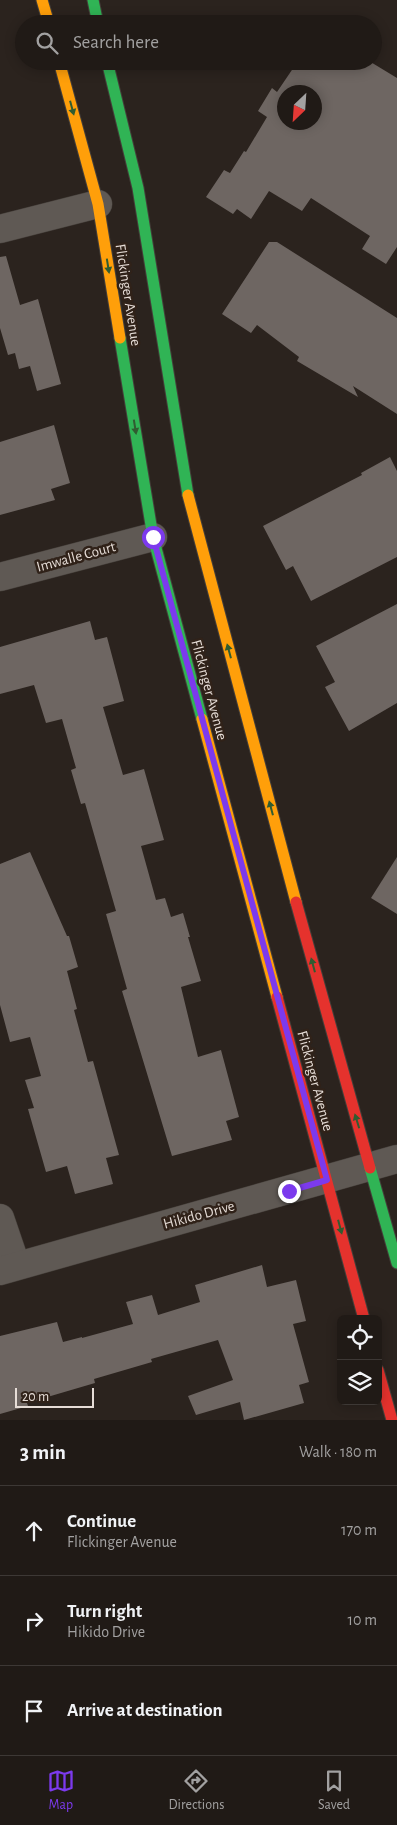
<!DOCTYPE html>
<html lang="en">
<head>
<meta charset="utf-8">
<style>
	body { margin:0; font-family:"Alegreya Sans",sans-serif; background:#28231f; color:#f1f3f6 }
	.controls { position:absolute; right:15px; bottom:15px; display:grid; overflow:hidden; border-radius:8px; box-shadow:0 2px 12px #0003 }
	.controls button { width:45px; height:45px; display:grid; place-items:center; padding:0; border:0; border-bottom:1px solid #3d3835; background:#201a16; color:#f1f3f6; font:25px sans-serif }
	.compass { position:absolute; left:277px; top:85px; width:45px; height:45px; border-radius:50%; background:#201a16; box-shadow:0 2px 12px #0003; rotate:205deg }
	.scale { position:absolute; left:15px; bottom:12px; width:79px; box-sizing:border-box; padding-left:5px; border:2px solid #e6ddd7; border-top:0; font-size:14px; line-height:18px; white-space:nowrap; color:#e6ddd7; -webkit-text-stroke:4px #302219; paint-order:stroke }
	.stop { position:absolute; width:15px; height:15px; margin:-11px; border:4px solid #7c3aed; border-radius:50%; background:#fff }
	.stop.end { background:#7c3aed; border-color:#fff; box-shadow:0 1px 5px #0008 }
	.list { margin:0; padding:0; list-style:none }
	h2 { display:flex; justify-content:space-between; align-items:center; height:65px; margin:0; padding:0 20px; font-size:21px }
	h2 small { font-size:16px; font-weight:400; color:#a2a1a1 }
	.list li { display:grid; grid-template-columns:32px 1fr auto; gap:15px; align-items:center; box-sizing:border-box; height:90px; padding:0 20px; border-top:1px solid #3d3835 }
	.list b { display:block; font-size:19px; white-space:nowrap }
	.list p { margin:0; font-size:16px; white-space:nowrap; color:#a2a1a1 }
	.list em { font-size:16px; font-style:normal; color:#a2a1a1 }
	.icon { flex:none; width:28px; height:28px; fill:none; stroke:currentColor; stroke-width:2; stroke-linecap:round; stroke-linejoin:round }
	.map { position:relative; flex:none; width:397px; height:1420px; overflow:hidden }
	.search { position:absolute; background:#201a16; box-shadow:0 2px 12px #0003; left:15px; right:15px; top:15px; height:55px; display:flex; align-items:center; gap:12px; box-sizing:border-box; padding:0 18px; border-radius:28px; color:#a2a1a1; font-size:19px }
	.sheet { height:335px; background:#201a16 }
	nav { display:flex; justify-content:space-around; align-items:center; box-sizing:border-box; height:70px; border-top:1px solid #3d3835; background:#201a16; font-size:14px; color:#a2a1a1 }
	nav a { display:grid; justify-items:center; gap:2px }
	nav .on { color:#7c3aed }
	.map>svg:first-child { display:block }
	.building { fill:#6e6662; fill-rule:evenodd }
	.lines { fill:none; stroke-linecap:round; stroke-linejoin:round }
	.street-casing { stroke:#453f3a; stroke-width:29 }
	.fast-casing { stroke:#453f3a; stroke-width:13 }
	.slow-casing { stroke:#453f3a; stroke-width:13 }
	.jam-casing { stroke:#453f3a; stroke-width:13 }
	.street { stroke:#5f5954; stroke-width:28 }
	.fast { stroke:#30b455; stroke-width:11 }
	.slow { stroke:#ff9f0a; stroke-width:11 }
	.jam { stroke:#e5322d; stroke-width:11 }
	.oneway { fill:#305c31 }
	.route { stroke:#7c3aed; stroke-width:6 }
	.labels { text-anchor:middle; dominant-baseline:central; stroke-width:5; stroke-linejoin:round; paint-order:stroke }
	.street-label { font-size:15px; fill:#e6ddd7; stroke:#302219 }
</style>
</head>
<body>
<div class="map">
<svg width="397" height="1420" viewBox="0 0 397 1420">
	<rect width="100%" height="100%" fill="#2b231e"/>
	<g class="building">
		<path d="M298 61H369L397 78V247L386 264 362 249 370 236 311 198 302 211 269 191 251 219 237 209 233 214 206 197 224 170 230 173 244 151 246 152 267 117 258 111 272 88 277 92ZM284 92H314V122H284Z"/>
		<polygon points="269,242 277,242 397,318 397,414 353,386 358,397 297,361 299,357 257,325 251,333 222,314"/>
		<polygon points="6,256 20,305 38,299 61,384 37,391 30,366 19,369 15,353 8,355 0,328 0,257"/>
		<polygon points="54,425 70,483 51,489 55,500 0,515 0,442"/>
		<polygon points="390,457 397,471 397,557 311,601 293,566 286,570 263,526 362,475 361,473"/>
		<polygon points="397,604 397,703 349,731 325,687 335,682 316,646"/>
		<polygon points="90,621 95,640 107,637 124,701 103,707 123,775 144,769 164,840 141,846 156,900 165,898 171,917 183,913 190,937 188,937 201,981 181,987 198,1057 221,1050 239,1117 226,1121 232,1140 172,1156 122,991 127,989 106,914 116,911 85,803 81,804 71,770 76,768 62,719 46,723 34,685 0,694 0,647"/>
		<polygon points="30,852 67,936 69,936 78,967 67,971 77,1009 74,1010 88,1062 93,1061 119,1155 106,1158 113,1184 75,1194 67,1166 46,1172 28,1109 34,1108 25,1080 41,1076 30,1037 10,1042 0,1005 0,864"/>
		<polygon points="397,857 397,914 371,898"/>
		<polygon points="262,1265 267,1287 296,1280 306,1321 293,1324 309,1382 299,1385 304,1403 244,1420 240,1402 196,1415 188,1396 233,1380 218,1340 151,1359 152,1362 94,1379 95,1383 27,1403 28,1406 0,1414 0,1336 57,1322 63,1342 82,1337 82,1338 133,1324 126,1302 152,1295 158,1315 200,1302 195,1285"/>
	</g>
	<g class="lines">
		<defs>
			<g id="street">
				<polyline points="0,229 98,204"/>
				<polyline points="0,577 153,537"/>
				<polyline points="0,1218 16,1265"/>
				<polyline points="0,1271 397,1159"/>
			</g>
			<g id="fast">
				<polyline points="93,0 98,24"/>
				<polyline points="107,61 138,188 188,495"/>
				<polyline points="120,338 153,537 202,719"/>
				<polyline points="370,1168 397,1263"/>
			</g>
			<g id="slow">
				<polyline points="42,0 49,24"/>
				<polyline points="59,61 98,204 120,338"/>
				<polyline points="188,495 296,902"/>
				<polyline points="202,719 277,997"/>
			</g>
			<g id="jam">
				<polyline points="296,902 370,1168"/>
				<polyline points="277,997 364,1319"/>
				<polyline points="378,1370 392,1420"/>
			</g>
		</defs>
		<use href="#street" class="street-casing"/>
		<use href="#fast" class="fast-casing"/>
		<use href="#slow" class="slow-casing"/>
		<use href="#jam" class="jam-casing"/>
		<use href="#street" class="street"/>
		<use href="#fast" class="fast"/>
		<use href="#slow" class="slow"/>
		<use href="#jam" class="jam"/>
	</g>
	<defs><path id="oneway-solid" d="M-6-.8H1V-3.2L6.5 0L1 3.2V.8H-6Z" transform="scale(1.25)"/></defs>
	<g class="oneway">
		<use href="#oneway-solid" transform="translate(72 108) rotate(75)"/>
		<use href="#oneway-solid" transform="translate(108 266) rotate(81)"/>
		<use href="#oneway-solid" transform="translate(135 427) rotate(81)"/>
		<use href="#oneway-solid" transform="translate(229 651) rotate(-105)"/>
		<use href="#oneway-solid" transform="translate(271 808) rotate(-105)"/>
		<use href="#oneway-solid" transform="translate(313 965) rotate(-105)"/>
		<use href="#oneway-solid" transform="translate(357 1121) rotate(-107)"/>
		<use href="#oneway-solid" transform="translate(340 1227) rotate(75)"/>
	</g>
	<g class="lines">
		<polyline class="route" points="153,537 327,1180 289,1191"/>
	</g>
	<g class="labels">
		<g class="street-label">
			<text transform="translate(128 295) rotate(81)">Flickinger Avenue</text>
			<text transform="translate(76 557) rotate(-15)">Imwalle Court</text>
			<text transform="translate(209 690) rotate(75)">Flickinger Avenue</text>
			<text transform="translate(315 1081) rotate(75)">Flickinger Avenue</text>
			<text transform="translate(199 1215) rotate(-15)">Hikido Drive</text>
		</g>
	</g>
</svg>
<div class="controls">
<button><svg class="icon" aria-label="locate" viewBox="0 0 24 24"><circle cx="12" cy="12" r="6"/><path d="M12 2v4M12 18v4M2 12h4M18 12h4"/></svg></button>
<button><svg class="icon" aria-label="layers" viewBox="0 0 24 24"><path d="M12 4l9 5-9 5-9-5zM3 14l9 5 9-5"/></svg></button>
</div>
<svg class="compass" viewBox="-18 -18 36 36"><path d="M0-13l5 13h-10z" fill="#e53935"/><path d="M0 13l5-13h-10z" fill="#a2a1a1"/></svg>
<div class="scale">20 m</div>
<div class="stop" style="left:153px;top:537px"></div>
<div class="stop end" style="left:289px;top:1191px"></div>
<div class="search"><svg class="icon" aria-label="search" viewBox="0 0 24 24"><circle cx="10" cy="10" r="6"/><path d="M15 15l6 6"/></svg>Search here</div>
</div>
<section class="sheet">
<h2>3 min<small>Walk · 180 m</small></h2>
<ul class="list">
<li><svg class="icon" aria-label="ahead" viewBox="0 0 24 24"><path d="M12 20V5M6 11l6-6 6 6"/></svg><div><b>Continue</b><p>Flickinger Avenue</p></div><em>170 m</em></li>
<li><svg class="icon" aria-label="right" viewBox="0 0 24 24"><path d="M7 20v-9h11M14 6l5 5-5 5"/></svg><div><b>Turn right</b><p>Hikido Drive</p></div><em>10 m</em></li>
<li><svg class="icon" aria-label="arrive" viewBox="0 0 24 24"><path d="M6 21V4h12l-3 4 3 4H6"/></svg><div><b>Arrive at destination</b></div></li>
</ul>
</section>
<nav>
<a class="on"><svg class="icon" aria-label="map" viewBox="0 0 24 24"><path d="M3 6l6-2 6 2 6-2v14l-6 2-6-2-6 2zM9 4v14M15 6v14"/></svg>Map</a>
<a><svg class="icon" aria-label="directions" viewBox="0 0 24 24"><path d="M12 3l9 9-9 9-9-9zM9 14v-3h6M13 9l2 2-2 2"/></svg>Directions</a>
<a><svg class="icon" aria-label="saved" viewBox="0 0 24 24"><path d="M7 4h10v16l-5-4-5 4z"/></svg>Saved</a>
</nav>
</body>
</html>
